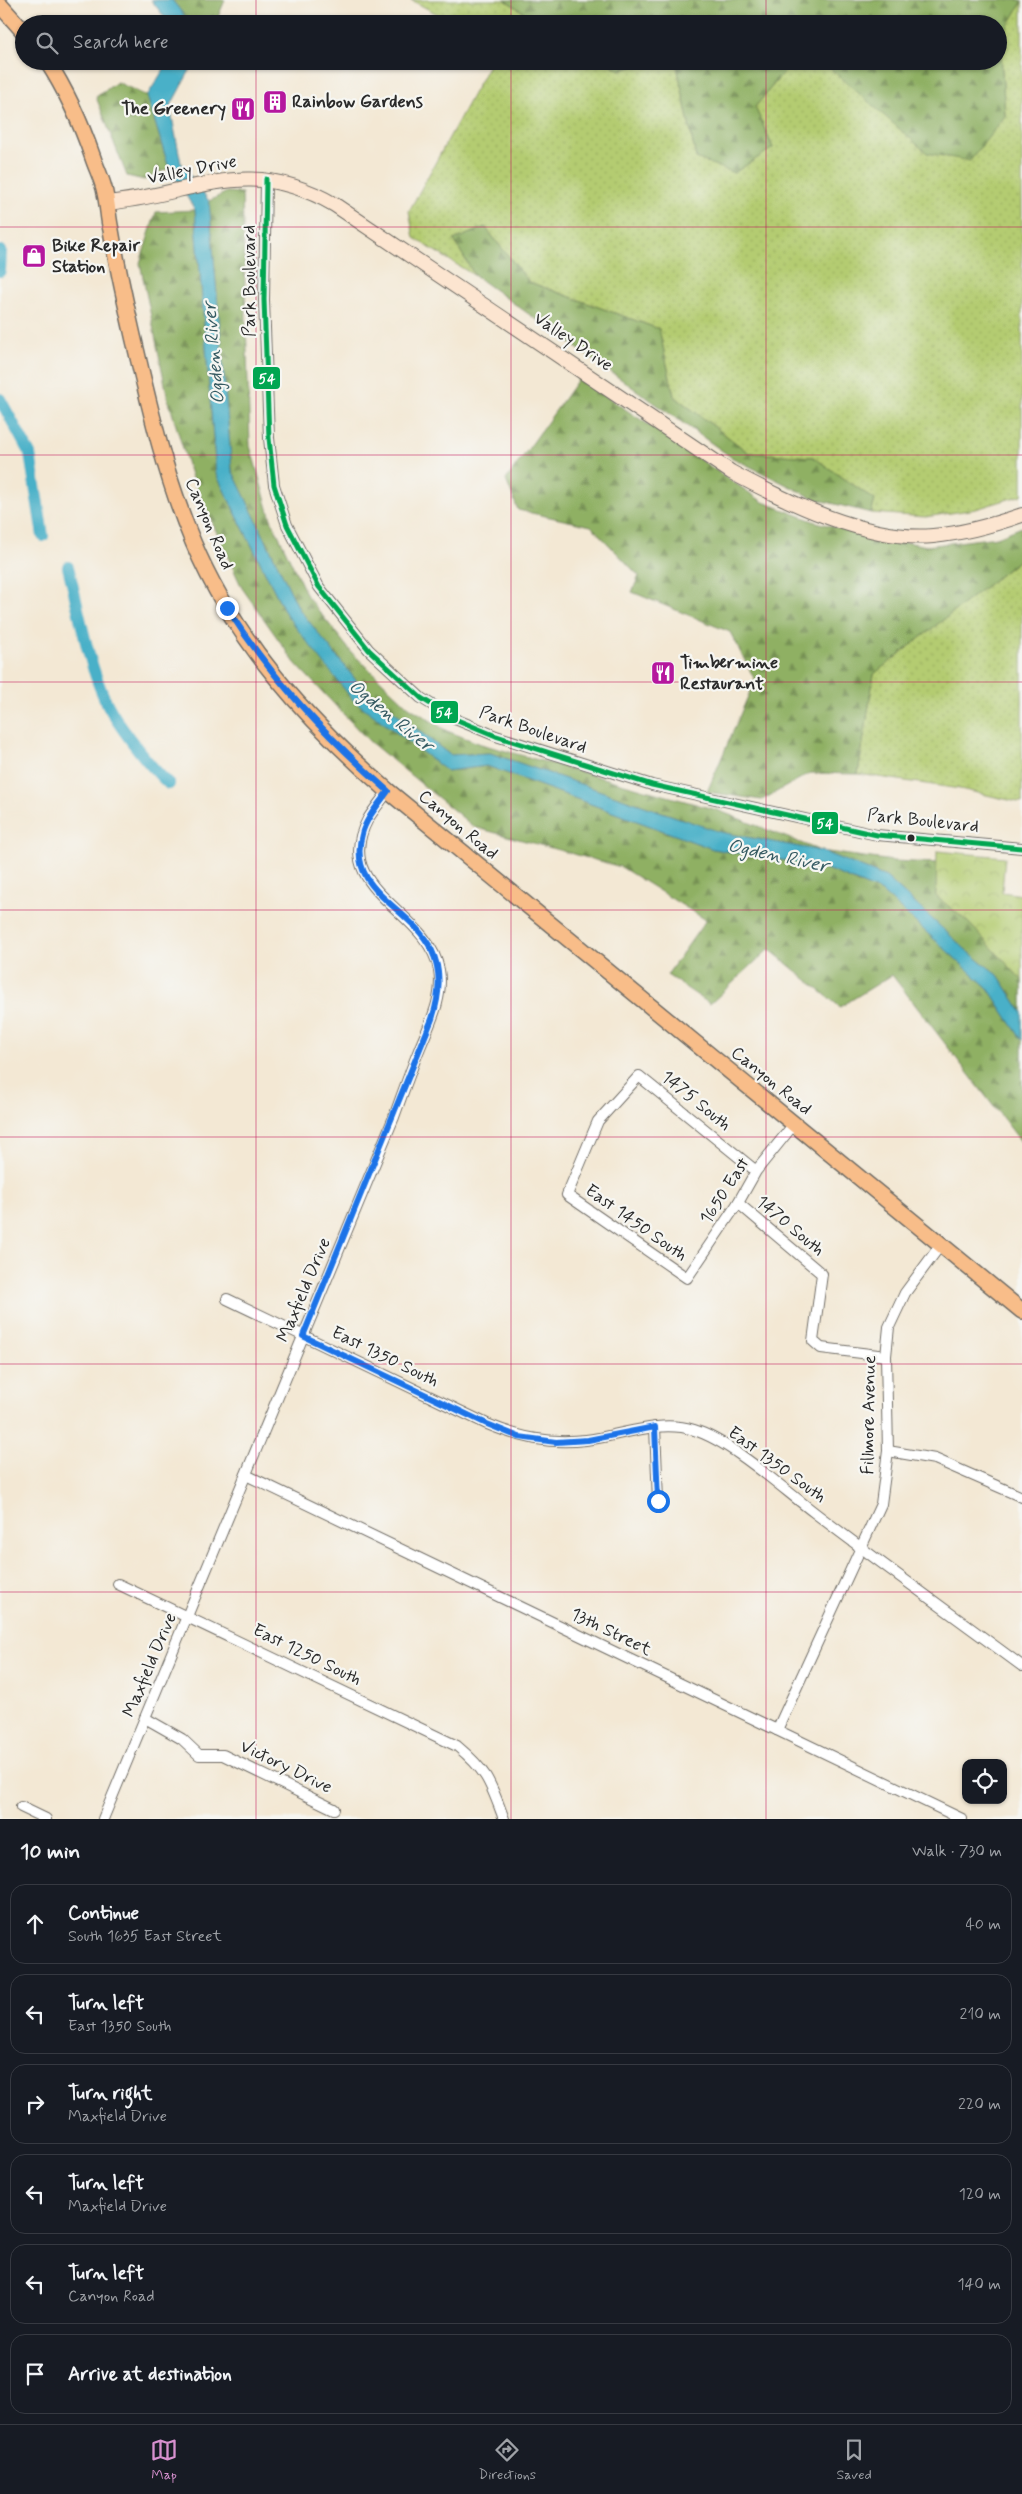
<!DOCTYPE html>
<html lang="en">
<head>
<meta charset="utf-8">
<style>
	body { margin:0; font-family:Mynerve,sans-serif; background:#20242c; color:#f1f3f6 }
	.controls { position:absolute; right:15px; bottom:15px; display:grid; overflow:hidden; border-radius:10px; box-shadow:0 1px 4px #0004 }
	.controls button { width:45px; height:45px; display:grid; place-items:center; padding:0; border:0; border-bottom:1px solid #363941; background:#171b24; color:#f1f3f6; font:25px sans-serif }
	.stop { position:absolute; width:15px; height:15px; margin:-11px; border:4px solid #1a73e8; border-radius:50%; background:#fff }
	.stop.end { background:#1a73e8; border-color:#fff; box-shadow:0 1px 5px #0008 }
	.list { margin:0; padding:0; list-style:none }
	h2 { display:flex; justify-content:space-between; align-items:center; height:65px; margin:0; padding:0 20px; font-size:21px }
	h2 small { font-size:16px; font-weight:400; color:#9ea1a6 }
	.list li { display:grid; grid-template-columns:32px 1fr auto; gap:15px; align-items:center; box-sizing:border-box; height:80px; margin:0 10px 10px; padding:0 10px; border:1px solid #363941; border-radius:15px }
	.list b { display:block; font-size:19px; white-space:nowrap }
	.list p { margin:0; font-size:16px; white-space:nowrap; color:#9ea1a6 }
	.list em { font-size:16px; font-style:normal; color:#9ea1a6 }
	.icon { flex:none; width:28px; height:28px; fill:none; stroke:currentColor; stroke-width:2; stroke-linecap:round; stroke-linejoin:round }
	.map { position:relative; flex:none; width:1022px; height:1819px; overflow:hidden }
	.search { position:absolute; background:#171b24; box-shadow:0 1px 4px #0004; left:15px; right:15px; top:15px; height:55px; display:flex; align-items:center; gap:12px; box-sizing:border-box; padding:0 18px; border-radius:28px; color:#9ea1a6; font-size:19px }
	.sheet { height:605px; background:#171b24 }
	nav { display:flex; justify-content:space-around; align-items:center; box-sizing:border-box; height:70px; border-top:1px solid #363941; background:#171b24; font-size:14px; color:#9ea1a6 }
	nav a { display:grid; justify-items:center; gap:2px }
	nav .on { color:#d690ce }
	.map>svg:first-child { display:block }
	.grass { fill:url(#grass-dots); stroke:#707c4e }
	.forest { fill:url(#forest-firs); stroke:#5d6e47 }
	.park { fill:url(#park-crowns); stroke:#707c4e }
	.water { fill:#48b0c8; stroke:#3a6e7a }
	.lines { fill:none; stroke-linecap:round; stroke-linejoin:round }
	.canal { stroke:#48b0c8; stroke-width:12 }
	.street-casing { stroke:#716d66; stroke-width:12 }
	.secondary-casing { stroke:#716d66; stroke-width:16 }
	.primary-casing { stroke:#716d66; stroke-width:18 }
	.street { stroke:#fff; stroke-width:10 }
	.secondary { stroke:#fce5d0; stroke-width:14 }
	.primary { stroke:#f8bd89; stroke-width:15 }
	.bus-1-casing { stroke:#f6f6f2; stroke-width:9 }
	.bus-1 { stroke:#00a651; stroke-width:5 }
	.route { stroke:#1a73e8; stroke-width:6 }
	.grid { fill:none; stroke:#c2185b; stroke-width:1; stroke-opacity:0.55 }
	.bus-dot { fill:#2b2b2b; stroke:#f6f6f2; stroke-width:2 }
	.labels { text-anchor:middle; dominant-baseline:central; stroke-width:4.5; stroke-linejoin:round; paint-order:stroke }
	.poi-label { font-size:18px; font-weight:bold; fill:#2b2b2b; stroke:#f6f6f2; text-anchor:start }
	.street-label { font-size:18px; fill:#2b2b2b; stroke:#f6f6f2 }
	.water-label { font-size:19px; font-style:italic; fill:#355a62; stroke:#f6f6f2 }
	.line-badge { stroke:#f6f6f2; stroke-width:2 }
	.badge-label { font-size:14px; text-anchor:middle; font-weight:bold; fill:#fff }
</style>
</head>
<body>
<div class="map">
<svg width="1022" height="1819" viewBox="0 0 1022 1819">
	<defs>
		<pattern id="grass-dots" width="8" height="8" patternUnits="userSpaceOnUse" patternTransform="scale(1.25)"><rect width="8" height="8" fill="#b4cc71"/><path d="M2 2h.1M6 6h.1" fill="none" stroke="#9baf62" stroke-width="1.8" stroke-linecap="round"/></pattern>
		<pattern id="forest-firs" width="22" height="20" patternUnits="userSpaceOnUse" patternTransform="scale(1.25)"><rect width="22" height="20" fill="#8fb063"/><path d="M5 1l3.5 6h-7zM16 11l3.5 6h-7z" fill="#758f52"/></pattern>
		<pattern id="park-crowns" width="20" height="18" patternUnits="userSpaceOnUse" patternTransform="scale(1.25)"><rect width="20" height="18" fill="#b4cc71"/><path d="M2 6a3 3 0 1 1 6 0M12 15a3 3 0 1 1 6 0" fill="none" stroke="#9baf62"/></pattern>
	</defs>
	<rect width="100%" height="100%" fill="#f6f6f2"/>
	<filter id="ink" filterUnits="userSpaceOnUse"><feTurbulence type="fractalNoise" baseFrequency=".02" numOctaves="2"/><feDisplacementMap in="SourceGraphic" scale="10" xChannelSelector="R" yChannelSelector="G"/><feConvolveMatrix kernelMatrix="1 2 1 2 8 2 1 2 1" color-interpolation-filters="sRGB"/></filter>
	<filter id="wash" filterUnits="userSpaceOnUse"><feTurbulence type="fractalNoise" baseFrequency=".0096" numOctaves="4" result="noise"/><feDisplacementMap in="SourceGraphic" scale="20" xChannelSelector="R" yChannelSelector="G"/><feGaussianBlur stdDeviation="1.12" result="paint"/><feColorMatrix in="noise" values="0 0 0 0 0 0 0 0 0 0 0 0 0 0 0 0 0 1.4 0 .05"/><feComposite in="paint" operator="in"/></filter>
	<g filter="url(#wash)">
		<rect width="100%" height="100%" fill="#f3e8d4"/>
		<g class="grass">
			<polygon points="411,0 505,0 542,24 456,24"/>
			<polygon points="1022,2 1022,495 976,509 926,517 871,513 875,500 813,457 749,453 674,396 659,329 529,282 485,227 454,240 475,276 414,238 409,211 491,61 605,61 620,70 653,61 676,61 696,158 773,148 755,107 793,61 822,61 851,85 1005,116 1000,39"/>
			<polygon points="1022,558 1022,803 960,789 858,774 874,674"/>
		</g>
		<g class="forest">
			<polygon points="172,0 225,0 215,24 191,24"/>
			<polygon points="505,0 1022,0 1022,2 1000,39 1005,116 970,161 927,153 822,61 998,61 998,24 542,24"/>
			<polygon points="605,61 653,61 620,70"/>
			<polygon points="676,61 793,61 755,107 773,148 734,173 696,158"/>
			<polygon points="117,82 147,96 169,168 144,180 127,176 96,97"/>
			<polygon points="227,192 242,193 250,446 271,519 307,596 352,653 409,707 447,731 481,744 717,810 821,851 893,861 937,863 936,896 968,922 1022,980 1022,1012 998,975 965,949 886,877 821,851 720,832 490,753 450,755 359,684 299,609 232,470 209,201"/>
			<polygon points="195,210 216,474 287,616 447,771 487,766 713,849 819,866 882,892 988,988 1022,1040 1022,1143 892,975 840,1007 769,949 710,1004 667,975 706,920 621,867 474,827 369,741 295,663 242,588 192,478 168,399 140,263 156,212"/>
			<polygon points="485,227 529,282 659,329 674,396 749,453 813,457 875,500 871,513 815,499 731,457 475,276 454,240"/>
			<polygon points="579,378 763,502 813,521 857,533 927,546 997,537 1022,527 1022,558 874,674 858,774 810,773 762,800 707,792 755,680 730,632 632,592 639,576 591,526 518,510 506,480"/>
		</g>
		<polygon class="park" points="937,851 1005,857 1002,892 1022,895 1022,980 968,922 936,896"/>
		<g class="water">
			<polygon points="151,0 172,0 191,24 170,24"/>
			<polygon points="169,61 195,61 170,107 181,163 209,201 232,470 299,609 359,684 450,755 490,753 720,832 821,851 886,877 965,949 998,975 1022,1012 1022,1040 988,988 882,892 819,866 713,849 487,766 447,771 352,699 287,616 216,474 195,210 169,168 147,96"/>
		</g>
		<g class="lines">
			<g class="canal">
				<polyline points="0,271 1,251"/>
				<polyline points="0,399 30,454 43,536"/>
				<path d="M68 567C79 609 86 655 103 695 114 721 148 765 169 784"/>
			</g>
		</g>
	</g>
	<g filter="url(#ink)">
		<g class="lines">
			<defs>
				<g id="street">
					<polyline points="266,179 264,300 269,438 274,485 287,525 319,587 369,650 421,698 455,719 496,736 652,785 877,835 1022,848"/>
					<polyline points="756,1171 639,1076 598,1121 567,1195 687,1278 738,1203 756,1171 794,1124"/>
					<polyline points="738,1203 822,1274 813,1341 821,1348 886,1356"/>
					<path d="M227 1299 487 1424C521 1438 548 1444 586 1440 620 1436 659 1419 694 1430 731 1441 783 1489 815 1513 883 1565 953 1615 1022 1666"/>
					<polyline points="655,1427 658,1501"/>
					<polyline points="888,1451 935,1459 1022,1497"/>
					<polyline points="246,1475 962,1819"/>
					<path d="M118 1584 457 1746C488 1772 490 1782 504 1819"/>
					<polyline points="145,1718 182,1739 199,1755 223,1755 334,1809"/>
					<polyline points="777,1730 881,1504 888,1451 886,1356 889,1327 905,1293 942,1243"/>
					<polyline points="21,1807 46,1819"/>
					<path d="M103 1819 394 1117C402 1095 410 1072 419 1050 429 1025 444 998 439 970 428 909 329 891 368 819 374 809 382 800 388 791"/>
				</g>
				<path id="secondary" d="M107 203C196 194 247 154 335 205L731 472C787 502 869 542 933 536 964 533 993 525 1022 515"/>
				<g id="primary">
					<polyline points="0,5 24,32"/>
					<path d="M47 61C67 92 81 123 93 158 97 170 103 181 105 193 108 206 108 218 111 230 117 265 125 301 133 336 149 405 165 476 193 542 235 642 308 721 388 791L1022 1311"/>
				</g>
			</defs>
			<use href="#street" class="street-casing"/>
			<use href="#secondary" class="secondary-casing"/>
			<use href="#primary" class="primary-casing"/>
			<use href="#street" class="street"/>
			<use href="#secondary" class="secondary"/>
			<use href="#primary" class="primary"/>
			<defs>
				<polyline id="bus-1" points="266,179 264,300 269,438 274,485 287,525 319,587 369,650 421,698 455,719 496,736 652,785 877,835 1022,848"/>
			</defs>
			<use href="#bus-1" class="bus-1-casing"/>
			<use href="#bus-1" class="bus-1"/>
		</g>
	</g>
	<g class="lines" filter="url(#ink)">
		<path class="route" d="M227 608C272 679 325 735 388 791 379 804 366 818 362 834 340 914 469 908 432 1019L303 1336 487 1424 519 1437 556 1442 588 1440 655 1427 658 1501"/>
	</g>
	<path class="grid" d="M256 0V24M511 0V24M766 0V24M256 61V1819M511 61V1819M766 61V1819M0 227H1022M0 455H1022M0 682H1022M0 910H1022M0 1137H1022M0 1364H1022M0 1592H1022"/>
	<defs>
		<symbol id="building-square" viewBox="-11 -11 22 22"><rect x="-9" y="-9" width="18" height="18" rx="4" fill="#b5179e" stroke="#f6f6f2"/><path d="M-4-6H4V6H1V3H-1V6H-4ZM-2.5-4.3h1.7v1.8h-1.7ZM.8-4.3h1.7v1.8H.8ZM-2.5-1h1.7V.8h-1.7ZM.8-1h1.7V.8H.8Z" fill="#fff"/></symbol>
		<symbol id="restaurant-square" viewBox="-11 -11 22 22"><rect x="-9" y="-9" width="18" height="18" rx="4" fill="#b5179e" stroke="#f6f6f2"/><path d="M-5-6h1v4h1v-4h1v4h1v-4h1v5L-1.5 .5V6h-2V.5L-5-1ZM5-6V6H3V1.5H1.5Q1.5-4 5-6Z" fill="#fff"/></symbol>
		<symbol id="shop-square" viewBox="-11 -11 22 22"><rect x="-9" y="-9" width="18" height="18" rx="4" fill="#b5179e" stroke="#f6f6f2"/><path d="M-5-2.5h2.3a2.7 3.5 0 0 1 5.4 0H5L5.5 6h-11ZM-1.5-2.5h3a1.5 2.3 0 0 0-3 0Z" fill="#fff"/></symbol>
	</defs>
	<g fill-rule="evenodd">
		<use href="#building-square" x="261" y="88" width="28" height="28"/>
		<use href="#restaurant-square" x="229" y="95" width="28" height="28"/>
		<use href="#shop-square" x="20" y="242" width="28" height="28"/>
		<use href="#restaurant-square" x="649" y="659" width="28" height="28"/>
	</g>
	<circle class="bus-dot" cx="911" cy="838" r="4.5"/>
	<g class="labels">
		<g class="poi-label">
			<text x="292" y="102">Rainbow Gardens</text>
			<text x="226" y="109" text-anchor="end">The Greenery</text>
			<text x="52" y="246">Bike Repair<tspan x="52" dy="21">Station</tspan></text>
			<text x="680" y="663">Timbermine<tspan x="680" dy="21">Restaurant</tspan></text>
		</g>
		<g class="street-label">
			<text transform="translate(192 170) rotate(-11)">Valley Drive</text>
			<text transform="translate(250 281) rotate(-90)">Park Boulevard</text>
			<text transform="translate(573 342) rotate(34)">Valley Drive</text>
			<text transform="translate(209 524) rotate(67)">Canyon Road</text>
			<text transform="translate(533 730) rotate(19)">Park Boulevard</text>
			<text transform="translate(923 821) rotate(6)">Park Boulevard</text>
			<text transform="translate(458 825) rotate(40)">Canyon Road</text>
			<text transform="translate(771 1081) rotate(39)">Canyon Road</text>
			<text transform="translate(696 1101) rotate(39)">1475 South</text>
			<text transform="translate(725 1191) rotate(-57)">1650 East</text>
			<text transform="translate(636 1223) rotate(35)">East 1450 South</text>
			<text transform="translate(790 1226) rotate(40)">1470 South</text>
			<text transform="translate(304 1290) rotate(-67)">Maxfield Drive</text>
			<text transform="translate(385 1357) rotate(26)">East 1350 South</text>
			<text transform="translate(869 1415) rotate(-89)">Fillmore Avenue</text>
			<text transform="translate(777 1465) rotate(36)">East 1350 South</text>
			<text transform="translate(611 1632) rotate(26)">13th Street</text>
			<text transform="translate(307 1655) rotate(26)">East 1250 South</text>
			<text transform="translate(150 1665) rotate(-67)">Maxfield Drive</text>
			<text transform="translate(286 1767) rotate(26)">Victory Drive</text>
		</g>
		<g class="water-label">
			<text transform="translate(214 353) rotate(-95)">Ogden River</text>
			<text transform="translate(391 716) rotate(39)">Ogden River</text>
			<text transform="translate(778 856) rotate(12)">Ogden River</text>
		</g>
	</g>
	<g class="line-badge">
		<rect x="252" y="366" width="29" height="24" rx="5" fill="#00a651"/>
		<rect x="430" y="700" width="29" height="24" rx="5" fill="#00a651"/>
		<rect x="811" y="811" width="28" height="24" rx="5" fill="#00a651"/>
	</g>
	<g class="badge-label">
		<text x="267" y="383">54</text>
		<text x="444" y="717">54</text>
		<text x="825" y="828">54</text>
	</g>
</svg>
<div class="controls">
<button><svg class="icon" aria-label="locate" viewBox="0 0 24 24"><circle cx="12" cy="12" r="6"/><path d="M12 2v4M12 18v4M2 12h4M18 12h4"/></svg></button>
</div>
<div class="stop" style="left:658px;top:1501px"></div>
<div class="stop end" style="left:227px;top:608px"></div>
<div class="search"><svg class="icon" aria-label="search" viewBox="0 0 24 24"><circle cx="10" cy="10" r="6"/><path d="M15 15l6 6"/></svg>Search here</div>
</div>
<section class="sheet">
<h2>10 min<small>Walk · 730 m</small></h2>
<ul class="list">
<li><svg class="icon" aria-label="ahead" viewBox="0 0 24 24"><path d="M12 20V5M6 11l6-6 6 6"/></svg><div><b>Continue</b><p>South 1635 East Street</p></div><em>40 m</em></li>
<li><svg class="icon" aria-label="left" viewBox="0 0 24 24"><path d="M17 20v-9H6M10 6l-5 5 5 5"/></svg><div><b>Turn left</b><p>East 1350 South</p></div><em>210 m</em></li>
<li><svg class="icon" aria-label="right" viewBox="0 0 24 24"><path d="M7 20v-9h11M14 6l5 5-5 5"/></svg><div><b>Turn right</b><p>Maxfield Drive</p></div><em>220 m</em></li>
<li><svg class="icon" aria-label="left" viewBox="0 0 24 24"><path d="M17 20v-9H6M10 6l-5 5 5 5"/></svg><div><b>Turn left</b><p>Maxfield Drive</p></div><em>120 m</em></li>
<li><svg class="icon" aria-label="left" viewBox="0 0 24 24"><path d="M17 20v-9H6M10 6l-5 5 5 5"/></svg><div><b>Turn left</b><p>Canyon Road</p></div><em>140 m</em></li>
<li><svg class="icon" aria-label="arrive" viewBox="0 0 24 24"><path d="M6 21V4h12l-3 4 3 4H6"/></svg><div><b>Arrive at destination</b></div></li>
</ul>
</section>
<nav>
<a class="on"><svg class="icon" aria-label="map" viewBox="0 0 24 24"><path d="M3 6l6-2 6 2 6-2v14l-6 2-6-2-6 2zM9 4v14M15 6v14"/></svg>Map</a>
<a><svg class="icon" aria-label="directions" viewBox="0 0 24 24"><path d="M12 3l9 9-9 9-9-9zM9 14v-3h6M13 9l2 2-2 2"/></svg>Directions</a>
<a><svg class="icon" aria-label="saved" viewBox="0 0 24 24"><path d="M7 4h10v16l-5-4-5 4z"/></svg>Saved</a>
</nav>
</body>
</html>
